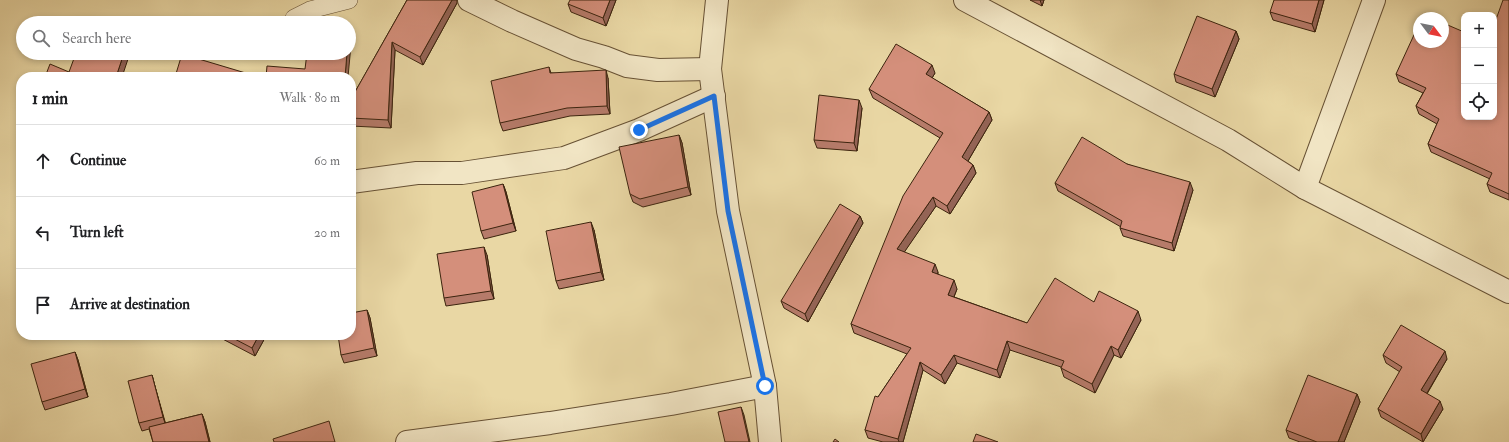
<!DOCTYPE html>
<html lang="en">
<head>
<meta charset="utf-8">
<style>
	body { margin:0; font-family:"IM FELL Double Pica",serif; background:#f2f2f2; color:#202124 }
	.controls { position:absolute; right:12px; top:12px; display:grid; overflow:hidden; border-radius:8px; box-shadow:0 2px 6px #0003 }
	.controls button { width:36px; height:36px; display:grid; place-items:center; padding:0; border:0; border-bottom:1px solid #e0e0e0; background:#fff; color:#202124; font:20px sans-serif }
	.compass { position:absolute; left:1413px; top:12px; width:36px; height:36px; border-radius:50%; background:#fff; box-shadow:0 2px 6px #0003; rotate:122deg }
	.stop { position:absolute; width:12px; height:12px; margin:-9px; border:3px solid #1a73e8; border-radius:50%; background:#fff }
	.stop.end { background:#1a73e8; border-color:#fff; box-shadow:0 1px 4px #0008 }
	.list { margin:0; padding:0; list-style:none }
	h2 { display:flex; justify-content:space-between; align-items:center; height:52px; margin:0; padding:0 16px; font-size:17px }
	h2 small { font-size:13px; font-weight:400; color:#757577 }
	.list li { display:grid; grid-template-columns:26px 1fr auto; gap:12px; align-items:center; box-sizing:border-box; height:72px; padding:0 16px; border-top:1px solid #e0e0e0 }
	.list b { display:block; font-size:15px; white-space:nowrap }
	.list em { font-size:13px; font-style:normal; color:#757577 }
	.icon { flex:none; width:22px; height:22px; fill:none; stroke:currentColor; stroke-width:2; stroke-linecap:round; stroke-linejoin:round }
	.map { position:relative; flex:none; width:1509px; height:442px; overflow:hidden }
	.search { position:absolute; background:#fff; box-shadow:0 2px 6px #0003; left:16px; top:16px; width:340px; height:44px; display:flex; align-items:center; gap:10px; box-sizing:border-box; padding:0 14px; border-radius:22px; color:#757577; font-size:15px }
	.panel { position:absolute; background:#fff; box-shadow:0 2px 6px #0003; left:16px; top:72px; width:340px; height:268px; border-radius:16px }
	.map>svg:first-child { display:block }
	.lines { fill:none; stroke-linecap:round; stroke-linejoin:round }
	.service-casing { stroke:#675134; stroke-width:18 }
	.minor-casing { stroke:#675134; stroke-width:24 }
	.tertiary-casing { stroke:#675134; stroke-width:24 }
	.service { stroke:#f1e5c4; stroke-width:17 }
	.minor { stroke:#f1e5c4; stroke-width:22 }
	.tertiary { stroke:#f1e5c4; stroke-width:22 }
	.wall { fill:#b67b6a; stroke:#3c240e }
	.shaded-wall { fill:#946456; stroke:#3c240e }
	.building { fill:#d48f7b; stroke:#3c240e }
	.route { stroke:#1a73e8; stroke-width:5 }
</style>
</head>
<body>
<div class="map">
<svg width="1509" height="442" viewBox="0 0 1509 442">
	<rect width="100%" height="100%" fill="#e9d7a4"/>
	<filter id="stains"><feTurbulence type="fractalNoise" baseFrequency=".005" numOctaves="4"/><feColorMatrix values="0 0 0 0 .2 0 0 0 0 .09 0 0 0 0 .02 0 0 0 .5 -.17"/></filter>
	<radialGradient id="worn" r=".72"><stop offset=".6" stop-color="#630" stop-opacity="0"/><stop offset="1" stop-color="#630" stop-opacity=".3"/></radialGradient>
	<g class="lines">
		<defs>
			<polyline id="service" points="294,18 310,10 349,0"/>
			<g id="minor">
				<polyline points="469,0 512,21 576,49 604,57 627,66 658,70 710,69"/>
				<polyline points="965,0 1228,140 1305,188 1509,292"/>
				<polyline points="351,182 417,173 462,173 564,158 639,130 714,96"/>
				<polyline points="1305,188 1374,0"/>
				<polyline points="407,442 550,423 671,404 765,386"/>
			</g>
			<polyline id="tertiary" points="717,0 710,69 728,211 765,386 770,442"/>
		</defs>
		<use href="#service" class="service-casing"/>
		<use href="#minor" class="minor-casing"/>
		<use href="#tertiary" class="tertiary-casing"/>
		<use href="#service" class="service"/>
		<use href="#minor" class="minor"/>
		<use href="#tertiary" class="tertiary"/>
	</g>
	<g class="wall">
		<polygon points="407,0 457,3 423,65 395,50 391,128 351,126 351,99"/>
		<polygon points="616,0 606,26 571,12 568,4"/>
		<polygon points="1030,0 1044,0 1042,6"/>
		<polygon points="1324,0 1315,32 1273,20 1270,12"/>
		<polygon points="1509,0 1509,200 1490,192 1487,184 1490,179 1431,152 1428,144 1437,124 1419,114 1416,106 1423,93 1399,82 1396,74 1464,32 1464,117"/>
		<polygon points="1236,31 1239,39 1215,97 1176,82 1174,74"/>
		<polygon points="549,67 551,73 608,78 610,114 570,116 503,131 500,123"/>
		<polygon points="935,73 932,78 989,112 992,120 968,161 973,165 976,173 950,214 936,206 904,252 938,272 938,274 957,289 954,297 1027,323 1094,302 1141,320 1121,358 1114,355 1095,393 1064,377 1061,368 1061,367 1010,350 1000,378 957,363 945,384 923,370 903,442 883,442 868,438 865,430 878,397 907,354 854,333 851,324 940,138 873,98 869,89"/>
		<polygon points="862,108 857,151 817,148 814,140"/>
		<polygon points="679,135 682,143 691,195 643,207 633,202 630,194"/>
		<polygon points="1127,164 1193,190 1174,251 1123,236 1120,228 1121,227 1058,191 1055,183"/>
		<polygon points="503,184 506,192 516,231 484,239 481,231"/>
		<polygon points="860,216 863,223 808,322 784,308 781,301"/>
		<polygon points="594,230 604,280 559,289 556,281"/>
		<polygon points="487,255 494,299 446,306 444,298"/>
		<polygon points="367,310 370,318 377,356 344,363 341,355"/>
		<polygon points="215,335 266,335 266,336 255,356"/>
		<polygon points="75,352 78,360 88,397 45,410 42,402"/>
		<polygon points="1383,355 1447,359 1427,394 1443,409 1423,442 1381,417 1378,409 1400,372 1386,363"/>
		<polygon points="152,375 154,383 165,423 202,414 205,422 210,442 153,442 149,429 142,431 139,423"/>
		<polygon points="1357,394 1360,402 1344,442 1300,442 1289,438 1286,430"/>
	</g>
	<g class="shaded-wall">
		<polygon points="452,0 457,0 457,3 423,65 420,57"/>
		<polygon points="610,0 616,0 606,26 603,18"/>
		<polygon points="1040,0 1044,0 1042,6"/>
		<polygon points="1319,0 1324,0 1315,32 1312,24"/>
		<polygon points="349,26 352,34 348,77 345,77 347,53 349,53"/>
		<polygon points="1236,31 1239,39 1215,97 1212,89"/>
		<polygon points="392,42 395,50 391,128 388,120"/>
		<polygon points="124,53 130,53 122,77 116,77"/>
		<polygon points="932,65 935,73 929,83 926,74"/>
		<polygon points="606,70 608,78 610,114 607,106"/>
		<polygon points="859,100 862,108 857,151 854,143"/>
		<polygon points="989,112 992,120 965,166 962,157"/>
		<polygon points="679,135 682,143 691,195 688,187"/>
		<polygon points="973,165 976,173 950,214 947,206"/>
		<polygon points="1190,182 1193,190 1174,251 1172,243"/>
		<polygon points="503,184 506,192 516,231 513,223"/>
		<polygon points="933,197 936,206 901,257 897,249"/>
		<polygon points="860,216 863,223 808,322 805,314"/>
		<polygon points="591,222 594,230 604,280 601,272"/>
		<polygon points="484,247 487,255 494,299 491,291"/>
		<polygon points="935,264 938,272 935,281 932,272"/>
		<polygon points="954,280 957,289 951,304 948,295"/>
		<polygon points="367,310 370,318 377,356 374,348"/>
		<polygon points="1138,311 1141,320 1121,358 1118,350"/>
		<polygon points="259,335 266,335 266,336 255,356 252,348"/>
		<polygon points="1007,341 1010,350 1000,378 997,370"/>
		<polygon points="1111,346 1114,355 1095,393 1092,384"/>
		<polygon points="1445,351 1447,359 1424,398 1421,390"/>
		<polygon points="75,352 78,360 88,397 85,389"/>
		<polygon points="954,355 957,363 945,384 941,375"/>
		<polygon points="920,362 923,370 903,442 899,442 898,439"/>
		<polygon points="152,375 154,383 166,425 163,417"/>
		<polygon points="1357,394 1360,402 1344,442 1338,442"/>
		<polygon points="1440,401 1443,409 1423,442 1421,434"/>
		<polygon points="741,407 744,415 750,442 749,442"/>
		<polygon points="202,414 205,422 210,442 209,442"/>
	</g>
	<g class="building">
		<polygon points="407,0 452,0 420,57 392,42 388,120 351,118 351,99"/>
		<polygon points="570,0 610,0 603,18 568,4"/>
		<polygon points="1274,0 1319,0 1312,24 1270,12"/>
		<polygon points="1503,0 1509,0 1509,194 1487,184 1492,173 1428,144 1439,119 1416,106 1426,88 1396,74 1419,24 1419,42 1443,42 1443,23 1464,32 1464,117 1494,117 1494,25"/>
		<polygon points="1423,15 1431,18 1422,18"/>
		<polygon points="1197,16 1236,31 1212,89 1174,74"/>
		<polygon points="896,44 932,65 926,74 989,112 962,157 973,165 947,206 933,197 897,249 935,264 932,272 954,280 948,295 1027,323 1055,278 1094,302 1099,291 1138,311 1118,350 1111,346 1092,384 1061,368 1064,361 1007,341 997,370 954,355 941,375 920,362 898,439 865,430 875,396 878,397 911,348 851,324 903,196 943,133 869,89"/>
		<polygon points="76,53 124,53 116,77 111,75 110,77 45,77 50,64 69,72"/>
		<polygon points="307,53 347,53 345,77 266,77 267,66 305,69"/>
		<polygon points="182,54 259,77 175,77"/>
		<polygon points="549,67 550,73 606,70 607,106 567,108 500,123 491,81"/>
		<polygon points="819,95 859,100 854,143 814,140"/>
		<polygon points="679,135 688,187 640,199 630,194 619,147"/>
		<polygon points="1082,137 1127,164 1190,182 1172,243 1120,228 1122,221 1055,183"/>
		<polygon points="503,184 513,223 481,231 472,192"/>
		<polygon points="840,204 860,216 805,314 781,301"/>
		<polygon points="591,222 601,272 556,281 546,231"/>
		<polygon points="484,247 491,291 444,298 437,254"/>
		<polygon points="367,310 374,348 341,355 338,335 351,335 351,313"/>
		<polygon points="1401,325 1445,351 1421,390 1440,401 1421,434 1378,409 1402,367 1383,355"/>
		<polygon points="227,335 259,335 252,348"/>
		<polygon points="75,352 85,389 42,402 31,364"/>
		<polygon points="152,375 163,417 139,423 128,381"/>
		<polygon points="1308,375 1357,394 1338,442 1317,442 1286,430"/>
		<polygon points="741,407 749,442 725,442 718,412"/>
		<polygon points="202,414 209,442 153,442 149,427"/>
		<polygon points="329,421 335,442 274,442 273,439"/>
		<polygon points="976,434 998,442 973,442"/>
		<polygon points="835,439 839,442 833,442"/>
	</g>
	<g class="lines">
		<polyline class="route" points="639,130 714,96 728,211 765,386"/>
	</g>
	<rect width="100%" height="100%" filter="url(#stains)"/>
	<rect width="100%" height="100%" fill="url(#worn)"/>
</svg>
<div class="controls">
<button>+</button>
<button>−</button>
<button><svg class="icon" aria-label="locate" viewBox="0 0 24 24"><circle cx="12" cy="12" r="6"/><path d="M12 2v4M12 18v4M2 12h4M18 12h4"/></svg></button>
</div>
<svg class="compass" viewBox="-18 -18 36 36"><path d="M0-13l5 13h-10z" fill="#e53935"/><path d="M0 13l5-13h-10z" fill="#757577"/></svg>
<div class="stop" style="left:765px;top:386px"></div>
<div class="stop end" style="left:639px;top:130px"></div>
<div class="search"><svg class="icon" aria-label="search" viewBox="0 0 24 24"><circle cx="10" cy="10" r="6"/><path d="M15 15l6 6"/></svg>Search here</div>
<section class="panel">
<h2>1 min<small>Walk · 80 m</small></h2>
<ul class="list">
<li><svg class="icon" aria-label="ahead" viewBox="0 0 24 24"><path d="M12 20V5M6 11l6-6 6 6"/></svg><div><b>Continue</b></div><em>60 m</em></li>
<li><svg class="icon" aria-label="left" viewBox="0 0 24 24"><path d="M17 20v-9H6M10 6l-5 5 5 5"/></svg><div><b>Turn left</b></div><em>20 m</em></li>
<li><svg class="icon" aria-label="arrive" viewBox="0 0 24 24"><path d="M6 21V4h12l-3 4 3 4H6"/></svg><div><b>Arrive at destination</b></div></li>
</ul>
</section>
</div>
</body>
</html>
